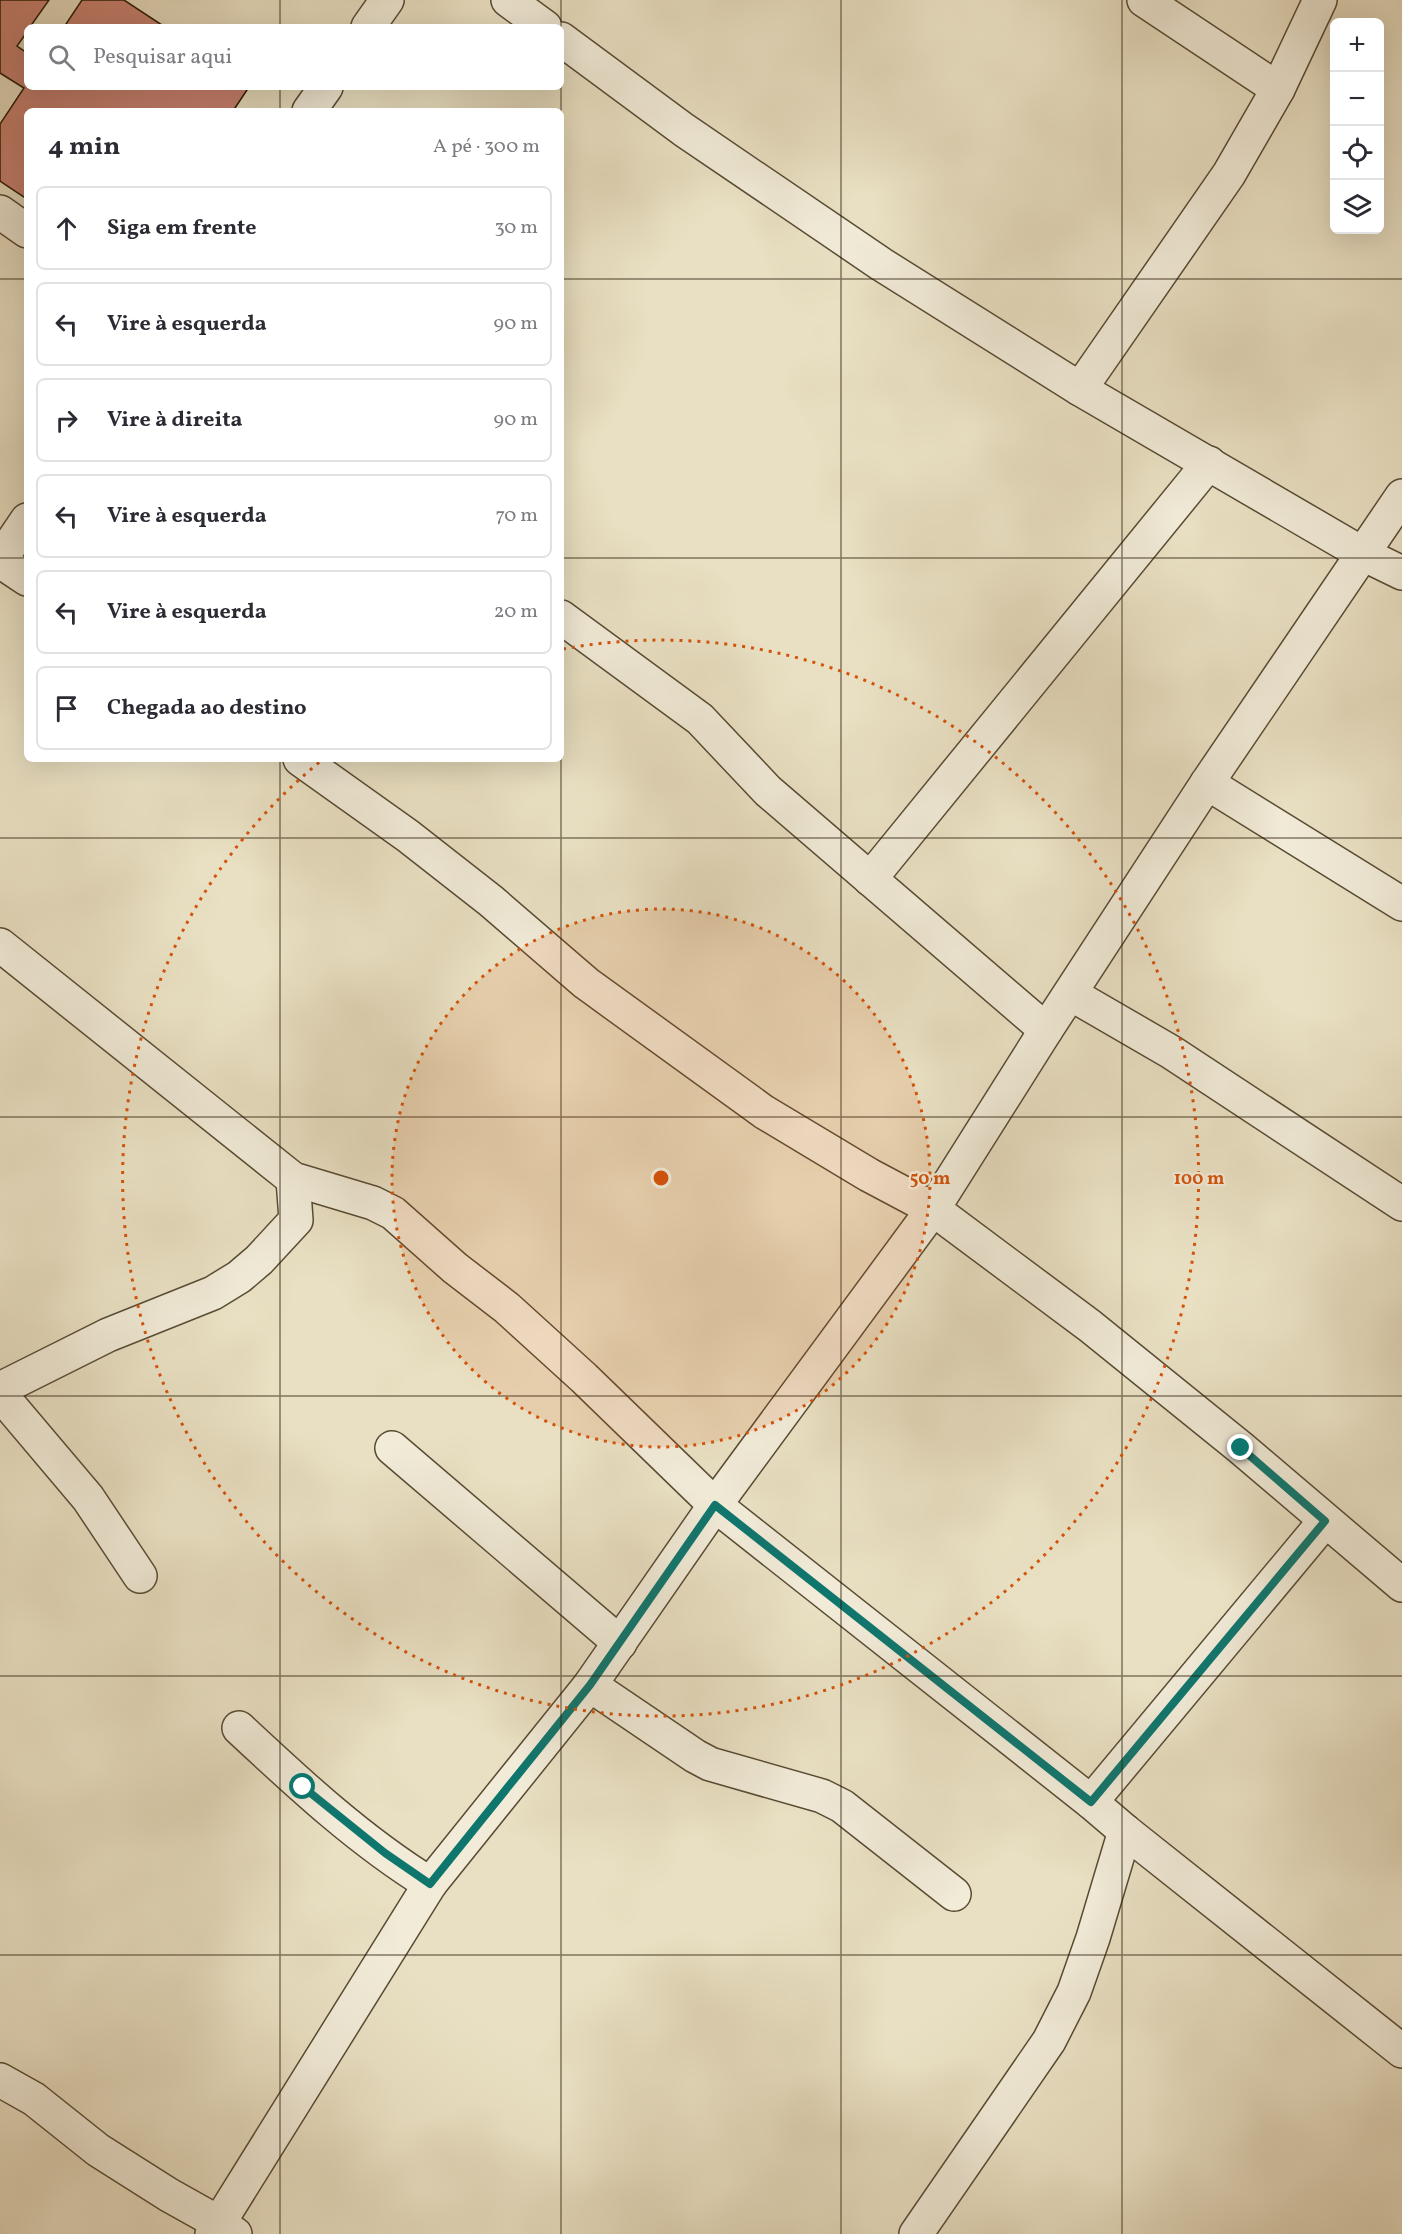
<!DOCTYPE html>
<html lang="pt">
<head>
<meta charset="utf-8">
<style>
	body { margin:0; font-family:Vollkorn,serif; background:#f2f2f3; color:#2b2b33 }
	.controls { position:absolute; right:18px; top:18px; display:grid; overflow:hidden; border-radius:9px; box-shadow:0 6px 24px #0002 }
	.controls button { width:54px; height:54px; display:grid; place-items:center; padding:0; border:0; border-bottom:2px solid #e1e1e2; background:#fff; color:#2b2b33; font:30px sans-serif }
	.stop { position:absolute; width:18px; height:18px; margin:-14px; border:4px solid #0f766e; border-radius:50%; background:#fff }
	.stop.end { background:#0f766e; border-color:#fff; box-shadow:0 2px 6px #0008 }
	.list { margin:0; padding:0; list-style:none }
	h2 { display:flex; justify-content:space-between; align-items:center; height:78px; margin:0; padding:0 24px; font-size:26px }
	h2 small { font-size:20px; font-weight:400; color:#7c7c81 }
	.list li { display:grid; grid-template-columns:39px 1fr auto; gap:18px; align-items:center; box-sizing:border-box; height:84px; margin:0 12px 12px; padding:0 12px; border:2px solid #e1e1e2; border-radius:9px }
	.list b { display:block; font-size:22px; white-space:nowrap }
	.list em { font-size:20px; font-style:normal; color:#7c7c81 }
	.icon { flex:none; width:33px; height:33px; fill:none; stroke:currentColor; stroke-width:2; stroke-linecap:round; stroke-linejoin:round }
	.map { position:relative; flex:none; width:1402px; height:2234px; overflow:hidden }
	.search { position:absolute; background:#fff; box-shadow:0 6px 24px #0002; left:24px; top:24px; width:540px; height:66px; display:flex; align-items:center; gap:15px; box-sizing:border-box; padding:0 21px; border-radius:9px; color:#7c7c81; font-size:22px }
	.panel { position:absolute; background:#fff; box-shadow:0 6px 24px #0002; left:24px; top:108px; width:540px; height:654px; border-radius:9px }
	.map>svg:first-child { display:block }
	.building { fill:#c98374; stroke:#271905; stroke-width:1.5 }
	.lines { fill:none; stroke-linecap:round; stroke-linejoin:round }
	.street-casing { stroke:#584b34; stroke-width:36 }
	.street { stroke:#f1ebd8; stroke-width:33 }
	.route { stroke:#0f766e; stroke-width:8 }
	.grid { fill:none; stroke:#271905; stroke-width:1.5; stroke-opacity:0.55 }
	.ring { fill:none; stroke:#d5530b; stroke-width:3; stroke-dasharray:3 6 }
	.centre { fill:#d5530b; stroke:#f1ebd8; stroke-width:3 }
	.ring-label { font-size:18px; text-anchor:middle; font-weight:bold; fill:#d5530b; stroke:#f1ebd8; stroke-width:4.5; stroke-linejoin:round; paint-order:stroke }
</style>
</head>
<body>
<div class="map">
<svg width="1402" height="2234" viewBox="0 0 1402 2234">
	<rect width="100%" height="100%" fill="#e9e0c3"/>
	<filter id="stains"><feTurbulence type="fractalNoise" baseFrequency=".00333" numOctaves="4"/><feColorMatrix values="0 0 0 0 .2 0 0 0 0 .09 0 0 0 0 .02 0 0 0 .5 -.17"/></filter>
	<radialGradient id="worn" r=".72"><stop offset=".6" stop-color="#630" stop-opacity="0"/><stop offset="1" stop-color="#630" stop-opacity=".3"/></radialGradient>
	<g class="building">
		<polygon points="0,0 49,0 30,27 27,27 27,32 17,46 27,53 27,87 249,87 233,111 27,111 27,199 0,181 0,124 24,88 0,73"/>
		<polygon points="82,0 124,0 165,27 64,27"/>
	</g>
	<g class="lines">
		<defs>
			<g id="street">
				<polyline points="508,0 545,27"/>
				<polyline points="1144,0 1278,89"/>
				<polyline points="368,27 387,0"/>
				<polyline points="561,39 684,130 881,264 1080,389 1363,554 1402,573"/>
				<polyline points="309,111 326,87"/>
				<polyline points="0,212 27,231"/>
				<polyline points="1080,389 1229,174 1278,89 1320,0"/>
				<polyline points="0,560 27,520"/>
				<polyline points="0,561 27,579"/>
				<polyline points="561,617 700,719 768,791 1046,1030"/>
				<polyline points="300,759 408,836 491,901 586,983 764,1112 869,1175 933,1209 1090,1326 1241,1448 1402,1585"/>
				<polyline points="1207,783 1402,904"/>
				<polyline points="870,879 1209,463"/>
				<polyline points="0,945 293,1179 373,1203 393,1213 455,1268 507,1308 584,1378 715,1505 1091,1802 1125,1831 1402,2051"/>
				<polyline points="1071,994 1171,1052 1402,1204"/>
				<polyline points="0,1389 108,1335 213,1293 239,1277 259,1260 296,1220 293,1179"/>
				<polyline points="0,1394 88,1498 140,1576"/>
				<polyline points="392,1448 620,1643"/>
				<polyline points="590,1685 695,1756 710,1764 822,1796 842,1806 954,1894"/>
				<path d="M239 1728C299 1784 360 1841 430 1884"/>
				<polyline points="1091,1802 1325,1521"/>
				<polyline points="0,2080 34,2099 98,2150 169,2195 219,2223 235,2234"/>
				<polyline points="212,2234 430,1884 590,1685 715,1505 933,1209 1046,1030 1207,783 1402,496"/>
				<polyline points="916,2234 1049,2041 1074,1992 1093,1938 1125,1831"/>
			</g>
		</defs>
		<use href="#street" class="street-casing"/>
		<use href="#street" class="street"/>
	</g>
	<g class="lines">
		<polyline class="route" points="303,1787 385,1853 430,1884 590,1685 715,1505 1091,1802 1325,1521 1241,1448"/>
	</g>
	<path class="grid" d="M280 0V27M561 0V27M841 0V2234M1122 0V2234M280 87V111M561 87V111M0 279H27M561 279H1402M0 558H27M561 558H1402M280 759V2234M561 759V2234M0 838H1402M0 1117H1402M0 1396H1402M0 1676H1402M0 1955H1402"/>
	<circle cx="661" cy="1178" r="269" fill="#d5530b" fill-opacity=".12"/>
	<g class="ring">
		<circle cx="661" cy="1178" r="269"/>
		<path d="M563 649A538 538 0 1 1 322 760"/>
	</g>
	<circle cx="661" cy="1178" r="9" class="centre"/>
	<g class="ring-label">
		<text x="930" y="1184">50 m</text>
		<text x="1199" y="1184">100 m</text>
	</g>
	<rect width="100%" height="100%" filter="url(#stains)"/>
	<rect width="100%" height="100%" fill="url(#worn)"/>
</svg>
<div class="controls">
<button>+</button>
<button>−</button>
<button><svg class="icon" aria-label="locate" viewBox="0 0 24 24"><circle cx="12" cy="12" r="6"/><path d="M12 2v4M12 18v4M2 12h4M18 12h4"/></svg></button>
<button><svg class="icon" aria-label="layers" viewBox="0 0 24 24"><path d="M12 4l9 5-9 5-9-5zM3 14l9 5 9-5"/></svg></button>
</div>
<div class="stop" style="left:303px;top:1787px"></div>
<div class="stop end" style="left:1241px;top:1448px"></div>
<div class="search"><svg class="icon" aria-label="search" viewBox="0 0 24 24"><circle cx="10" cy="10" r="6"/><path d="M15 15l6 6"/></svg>Pesquisar aqui</div>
<section class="panel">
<h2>4 min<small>A pé · 300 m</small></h2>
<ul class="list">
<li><svg class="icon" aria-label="ahead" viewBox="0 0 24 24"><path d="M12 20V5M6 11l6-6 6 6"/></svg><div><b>Siga em frente</b></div><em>30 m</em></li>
<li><svg class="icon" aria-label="left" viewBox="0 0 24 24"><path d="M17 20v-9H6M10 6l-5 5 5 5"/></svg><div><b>Vire à esquerda</b></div><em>90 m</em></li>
<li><svg class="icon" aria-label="right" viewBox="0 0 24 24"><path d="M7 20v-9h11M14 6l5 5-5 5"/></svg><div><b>Vire à direita</b></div><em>90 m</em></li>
<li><svg class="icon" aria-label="left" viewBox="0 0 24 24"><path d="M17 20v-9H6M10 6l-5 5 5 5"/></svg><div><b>Vire à esquerda</b></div><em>70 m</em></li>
<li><svg class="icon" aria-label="left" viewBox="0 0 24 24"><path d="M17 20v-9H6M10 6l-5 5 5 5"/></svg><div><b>Vire à esquerda</b></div><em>20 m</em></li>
<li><svg class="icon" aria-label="arrive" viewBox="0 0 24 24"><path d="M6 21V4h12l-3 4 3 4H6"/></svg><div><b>Chegada ao destino</b></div></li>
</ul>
</section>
</div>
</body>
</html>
